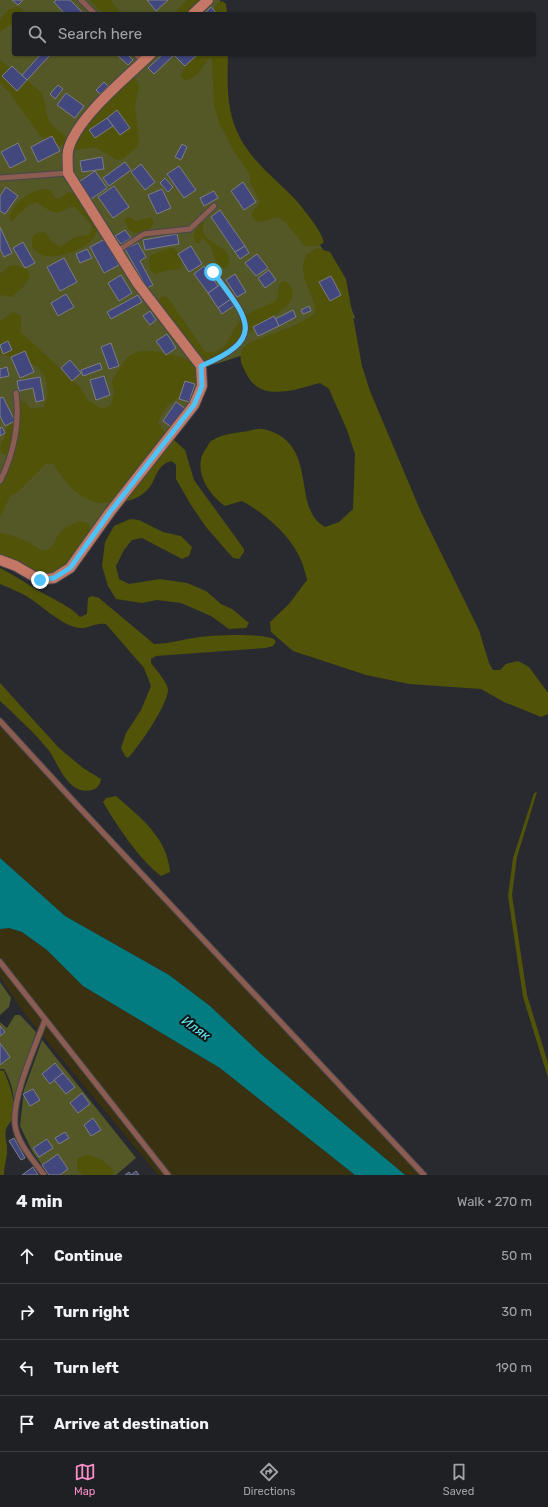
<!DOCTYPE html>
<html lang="en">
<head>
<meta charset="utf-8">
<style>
	body { margin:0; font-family:Rubik,sans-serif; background:#2b2d31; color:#f1f3f6 }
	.stop { position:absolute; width:12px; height:12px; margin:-9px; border:3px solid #4fc3f7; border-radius:50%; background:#fff }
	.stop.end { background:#4fc3f7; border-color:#fff; box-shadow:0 1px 4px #0008 }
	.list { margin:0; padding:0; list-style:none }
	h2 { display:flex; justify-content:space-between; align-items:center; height:52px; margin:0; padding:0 16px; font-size:17px }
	h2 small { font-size:13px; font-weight:400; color:#a1a3a6 }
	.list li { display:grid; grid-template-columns:26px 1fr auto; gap:12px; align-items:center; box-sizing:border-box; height:56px; padding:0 16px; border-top:1px solid #3c3e41 }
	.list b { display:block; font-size:15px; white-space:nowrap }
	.list em { font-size:13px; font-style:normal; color:#a1a3a6 }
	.icon { flex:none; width:22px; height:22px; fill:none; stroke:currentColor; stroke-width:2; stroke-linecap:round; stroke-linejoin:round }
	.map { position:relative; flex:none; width:548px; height:1175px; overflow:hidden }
	.search { position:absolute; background:#1e2024; box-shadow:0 1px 3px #0004; left:12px; right:12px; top:12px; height:44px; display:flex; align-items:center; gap:10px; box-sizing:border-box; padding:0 14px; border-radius:4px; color:#a1a3a6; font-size:15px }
	.sheet { height:276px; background:#1e2024 }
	nav { display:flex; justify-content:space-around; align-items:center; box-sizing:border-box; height:56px; border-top:1px solid #3c3e41; background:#1e2024; font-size:11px; color:#a1a3a6 }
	nav a { display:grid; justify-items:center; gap:2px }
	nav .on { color:#fa8fc8 }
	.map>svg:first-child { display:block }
	.green { fill:#545826 }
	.forest { fill:#505308 }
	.sand { fill:#3a3111 }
	.water { fill:#027c80 }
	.building { fill:#42477d; stroke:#7d7e86 }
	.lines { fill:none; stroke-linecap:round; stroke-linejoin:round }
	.lane-casing { stroke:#46484e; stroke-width:7 }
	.secondary-casing { stroke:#46484e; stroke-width:12 }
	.lane { stroke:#8d5c50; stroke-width:5 }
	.secondary { stroke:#c57765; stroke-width:10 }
	.route { stroke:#4fc3f7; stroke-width:5 }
	.labels { text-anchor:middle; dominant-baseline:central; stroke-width:4; stroke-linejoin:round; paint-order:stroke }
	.water-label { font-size:13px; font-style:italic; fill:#60edf1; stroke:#121216 }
</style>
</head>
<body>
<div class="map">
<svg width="548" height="1175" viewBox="0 0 548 1175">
	<rect width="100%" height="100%" fill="#282a30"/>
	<g class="green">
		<polygon points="0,0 220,0 222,14 14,14 14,54 220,54 228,133 315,237 337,272 355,318 219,363 202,367 195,407 55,581 0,560"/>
		<polygon points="0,982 11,998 9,1007 0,1015"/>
		<path d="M15 1015H20L36 1032 14 1100C13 1089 10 1079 4 1069H0V1022L7 1028Z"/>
		<polygon points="42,1040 136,1158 116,1175 49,1175 32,1151 20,1126 24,1090"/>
	</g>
	<g class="forest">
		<polygon points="90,0 111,0 121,14 103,14"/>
		<polygon points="187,0 208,0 193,14 180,14 177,10"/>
		<polygon points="222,1 226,4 227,14 212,14 217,4"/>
		<polygon points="16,7 21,8 23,13 14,14 14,22 0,32 0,19 7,11"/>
		<path d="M191 54H228C227 91 226 122 250 153 265 173 285 187 301 206 309 217 320 229 324 242 319 247 311 246 305 246L286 223 278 217 262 222 255 221 251 214 260 202 250 182V174L235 153 219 123 214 104 212 60 211 58 208 59C201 69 198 77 185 81L181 75Z"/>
		<path d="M0 60C6 65 40 90 42 93 46 102 45 112 49 121 54 129 61 131 67 138L65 144 61 146 41 137 9 92 0 83Z"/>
		<path d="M121 77 135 79 139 86 135 107 139 137 138 146 123 159 117 160 95 147 76 150 75 146C80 134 89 126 95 114 103 102 105 82 121 77Z"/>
		<path d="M42 189 51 190 55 198 59 199 69 192 86 197C88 205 98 222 97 229 96 247 57 261 42 255 39 254 35 250 32 247V238L36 233 45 232 52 242 60 247 75 237 87 235 92 231 91 224 75 207H70C57 217 49 211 37 202L29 205 12 221H10C9 205 29 192 42 189Z"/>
		<path d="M128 216 135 221 151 217 154 222C151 230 142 234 134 233L128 228 124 220Z"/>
		<path d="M201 222H204C204 225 202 228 203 231 208 247 238 247 227 268H218L211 247 204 239H201L200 243H196L193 235Z"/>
		<path d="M173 248C179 252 183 262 181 269L169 270 155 274 150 270 149 261 150 256 166 249Z"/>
		<path d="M317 248 330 252 346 279 362 366 370 391 421 512 479 630 489 663 493 670H500L506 664 518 661 529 667 548 693V714L541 717 504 702 481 689 409 684 366 675 293 651 271 632 270 622 289 604 307 580C305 572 303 563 299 556 288 533 264 513 242 501L225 506C207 493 191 467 207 447 208 445 210 441 213 440 220 435 233 433 242 432 248 431 257 428 263 429 321 442 290 508 325 527L339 522 353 509 355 454 347 430 329 389 320 383C296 389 262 403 247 375 241 363 239 362 242 349L249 343 293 326 315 314C316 297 305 287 303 271 302 266 305 260 306 255Z"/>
		<polygon points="17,265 28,270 30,277 23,287 12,297 0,295 0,274 9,266"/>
		<path d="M283 281C288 282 290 284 292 289 299 306 261 323 249 332 240 339 226 357 217 360 211 362 207 361 202 358L161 308 158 301 162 296 168 298 205 352C230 355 228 331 244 317 254 309 267 307 277 299L280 283Z"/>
		<path d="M14 312 21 316V332L80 387 89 401 102 409 111 405 114 393 112 381C118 372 123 360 132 354 144 346 186 356 197 365 202 369 205 376 207 383L204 388C181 397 168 397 158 422L164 431 185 450 194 480 244 549V552L239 559 233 558 206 527 191 505 176 479V465L172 461C154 465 157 483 145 492 136 500 128 501 117 502 110 502 101 504 95 502 77 498 63 479 53 464H46L18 492 10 496 0 518V477C9 472 12 469 10 458L2 453 0 448 19 400 25 402 31 409 44 407C47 399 48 394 47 386 44 361 21 361 0 354V321Z"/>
		<polygon points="130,519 139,520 163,532 181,536 192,547 189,556 182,559 142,538 132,540 124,550 116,566 119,579 129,584 160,579 187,583 206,591 221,604 232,609 249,623 246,628 229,629 211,616 181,603 157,600 142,603 116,599 108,586 102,566 105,542 114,526"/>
		<path d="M80 521 88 523 91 531C78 549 61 584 33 572 22 567 11 559 0 553V533C8 534 23 539 30 543 38 548 45 556 53 545 56 542 56 537 59 534 64 527 73 524 80 521Z"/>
		<path d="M0 568C18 577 34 589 52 598 63 604 71 608 80 617L87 614 88 598 92 596 99 598 154 644C167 644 180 640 194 638 211 635 259 633 274 639L276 642 273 646 266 648 156 656 151 659V663C156 670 166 680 168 689 169 703 138 748 128 758L125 756 121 748 126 733 141 710 151 686 144 668 106 624C94 622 86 631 74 627 57 621 43 607 28 597 20 592 9 588 0 584Z"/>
		<path d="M0 683 59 748 83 768 101 779C100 785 98 788 92 790 69 796 59 766 50 752 47 748 43 744 40 740 27 726 14 714 0 701Z"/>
		<polygon points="537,792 517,857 512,895 527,995 548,1063 548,1078 523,997 508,896 513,858 534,793"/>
		<path d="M116 796C141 818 167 837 170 872L161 876C139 859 117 826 103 802L106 798Z"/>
		<path d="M0 1070 4 1071C10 1086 17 1102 12 1119 11 1122 7 1126 6 1129 4 1137 8 1144 7 1151 7 1159 4 1166 4 1175H0Z"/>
		<path d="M85 1155C97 1156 106 1161 113 1171V1175H84L77 1170V1159Z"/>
	</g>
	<g class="sand">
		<polygon points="0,722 423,1175 405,1175 261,1054 210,1006 169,975 65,916 0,858"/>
		<polygon points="9,928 22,932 47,950 83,986 220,1068 355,1175 158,1175 24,1013 0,977 0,929"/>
	</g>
	<polygon class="water" points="0,858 65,916 169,975 210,1006 261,1054 405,1175 355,1175 220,1068 83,986 47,950 22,932 9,928 0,929"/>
	<g class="building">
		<polygon points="12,0 23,0 18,5"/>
		<polygon points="56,0 70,0 84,14 65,14 54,2"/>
		<polygon points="147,0 168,0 156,11"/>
		<polygon points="211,7 217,14 204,14"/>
		<polygon points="41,54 51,54 27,80 22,75"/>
		<polygon points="127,54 133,60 128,65 117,55"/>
		<polygon points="163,54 198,54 185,66 174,55 154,74 148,68"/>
		<polygon points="12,66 27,80 17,91 2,76"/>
		<polygon points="104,82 108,86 100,94 96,90"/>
		<polygon points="58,85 63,89 55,99 50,94"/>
		<polygon points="66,93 84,106 75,118 57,105"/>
		<polygon points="117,110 130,128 120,135 107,118"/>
		<polygon points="107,118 113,126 95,138 89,130"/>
		<polygon points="52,136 60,151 38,162 31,147"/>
		<polygon points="18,143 26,160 10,168 1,152"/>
		<polygon points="182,144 187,147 181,160 175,157"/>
		<polygon points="102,157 104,169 82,172 80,161"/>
		<polygon points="125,162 131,170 109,186 103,178"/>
		<polygon points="141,164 155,182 145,190 131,172"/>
		<polygon points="179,166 196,190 184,198 167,174"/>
		<polygon points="95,171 107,188 91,199 79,182"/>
		<polygon points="165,178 173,187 168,192 160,183"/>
		<polygon points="243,182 256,202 244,210 231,191"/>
		<polygon points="114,186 129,207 113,218 98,197"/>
		<polygon points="6,187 18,196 5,214 0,211 0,196"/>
		<polygon points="162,189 171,208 157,214 148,195"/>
		<polygon points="214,191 218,198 204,206 200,198"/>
		<polygon points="220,210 245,246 235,252 211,217"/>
		<polygon points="0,227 12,253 4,257 0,249"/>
		<polygon points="125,230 131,238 121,244 115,236"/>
		<polygon points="177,234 179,244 145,250 143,240"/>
		<polygon points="105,239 119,265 104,273 90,247"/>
		<polygon points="23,242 35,263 25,268 13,248"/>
		<polygon points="138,243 146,257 140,261 153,285 147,288 125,249"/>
		<polygon points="191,246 202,264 189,272 178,254"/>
		<polygon points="245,246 249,253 240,259 235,252"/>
		<polygon points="87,249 92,258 80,263 76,254"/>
		<polygon points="257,254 268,268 256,276 245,263"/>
		<polygon points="64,258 77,282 60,291 47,267"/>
		<polygon points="204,266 218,286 208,293 194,274"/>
		<polygon points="269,270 276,280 265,288 258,278"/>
		<polygon points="235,274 246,292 237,297 226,280"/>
		<polygon points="121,275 132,293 119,301 108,283"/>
		<polygon points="331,276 341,295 330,301 319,282"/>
		<polygon points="221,284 231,299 218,308 208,293"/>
		<polygon points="66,294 74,307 58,316 51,303"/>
		<polygon points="138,295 142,302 111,319 107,312"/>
		<polygon points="231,299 235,305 222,314 218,308"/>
		<polygon points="309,306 311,311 303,314 301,310"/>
		<polygon points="293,310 296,317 279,326 275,319"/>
		<polygon points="150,311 156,320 150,325 143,316"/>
		<polygon points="274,316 279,326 258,336 253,327"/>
		<polygon points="167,334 176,348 166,355 156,341"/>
		<polygon points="8,341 12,350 3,354 0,345"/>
		<polygon points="111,343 119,366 109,369 101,347"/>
		<polygon points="25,351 34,372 20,378 11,357"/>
		<polygon points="70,360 81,373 72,381 61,368"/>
		<polygon points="100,363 102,369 83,376 81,370"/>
		<polygon points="7,367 9,376 0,378 0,369"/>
		<polygon points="104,376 110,395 96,400 90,380"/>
		<polygon points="40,377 44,400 36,402 33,388 19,391 17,381"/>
		<polygon points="185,381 195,384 189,402 179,399"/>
		<polygon points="3,397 15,421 5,426 0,416 0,398"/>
		<polygon points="176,402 186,409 173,428 163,421"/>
		<polygon points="2,427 5,433 0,436 0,428"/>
		<polygon points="0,1026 5,1032 0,1036"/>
		<polygon points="0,1043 10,1057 0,1065"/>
		<polygon points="55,1063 63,1073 50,1084 42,1074"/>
		<polygon points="63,1073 75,1087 66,1094 54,1080"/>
		<polygon points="33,1089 40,1100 30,1106 23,1094"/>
		<polygon points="82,1093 90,1104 78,1113 70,1103"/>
		<polygon points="93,1118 101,1130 91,1136 84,1125"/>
		<polygon points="65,1132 69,1138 59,1144 55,1138"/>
		<polygon points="14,1138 25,1158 21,1160 9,1141"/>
		<polygon points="47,1139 53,1148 39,1157 33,1148"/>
		<polygon points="58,1154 68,1169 60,1175 49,1175 42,1165"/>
		<polygon points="33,1167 38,1175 22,1175"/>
		<polygon points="136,1171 139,1175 125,1175 129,1172 131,1175"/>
	</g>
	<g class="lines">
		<defs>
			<g id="lane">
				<polyline points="81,0 95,14"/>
				<polyline points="136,54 143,62"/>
				<polyline points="0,178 68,173"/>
				<polyline points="117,251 144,234 190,229 214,206"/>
				<path d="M201 366C269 338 247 318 213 271"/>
				<path d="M0 481C14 454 20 422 16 393"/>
				<polyline points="0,721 78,806 424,1175"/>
				<polyline points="0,962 168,1175"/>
				<path d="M44 1175C34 1161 17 1143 15 1125 12 1096 35 1047 45 1020"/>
			</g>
			<g id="secondary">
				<polyline points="193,14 208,0"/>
				<path d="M0 560 16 566 40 580 54 578 70 568 110 512 194 405 202 386 201 366 138 284 68 173C68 166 67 158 68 151 75 119 127 77 151 54"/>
			</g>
		</defs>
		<use href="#lane" class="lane-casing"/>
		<use href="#secondary" class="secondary-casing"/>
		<use href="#lane" class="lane"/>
		<use href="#secondary" class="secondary"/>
	</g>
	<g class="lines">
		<path class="route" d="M40 580 54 578 70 568 110 512 194 405 202 386 201 366C269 338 247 318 213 272"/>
	</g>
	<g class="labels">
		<g class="water-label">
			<text transform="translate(196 1028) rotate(36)">Иляк</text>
		</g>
	</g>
</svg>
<div class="stop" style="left:213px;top:272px"></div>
<div class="stop end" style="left:40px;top:580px"></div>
<div class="search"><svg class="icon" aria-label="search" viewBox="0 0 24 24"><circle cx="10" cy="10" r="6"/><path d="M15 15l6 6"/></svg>Search here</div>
</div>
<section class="sheet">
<h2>4 min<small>Walk · 270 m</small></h2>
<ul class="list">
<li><svg class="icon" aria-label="ahead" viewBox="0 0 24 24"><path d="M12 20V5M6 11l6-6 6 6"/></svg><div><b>Continue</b></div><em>50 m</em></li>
<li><svg class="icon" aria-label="right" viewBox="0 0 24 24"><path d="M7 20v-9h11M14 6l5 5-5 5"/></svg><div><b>Turn right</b></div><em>30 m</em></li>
<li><svg class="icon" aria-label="left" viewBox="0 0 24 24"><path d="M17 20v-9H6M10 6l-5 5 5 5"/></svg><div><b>Turn left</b></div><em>190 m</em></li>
<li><svg class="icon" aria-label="arrive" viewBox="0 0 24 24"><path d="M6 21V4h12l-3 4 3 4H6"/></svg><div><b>Arrive at destination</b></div></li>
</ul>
</section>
<nav>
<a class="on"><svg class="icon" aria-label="map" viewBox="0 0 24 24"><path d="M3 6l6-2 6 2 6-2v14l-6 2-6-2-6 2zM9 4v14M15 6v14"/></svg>Map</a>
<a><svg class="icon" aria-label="directions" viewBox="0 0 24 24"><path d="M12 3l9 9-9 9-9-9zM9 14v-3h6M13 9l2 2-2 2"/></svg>Directions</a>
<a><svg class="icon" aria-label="saved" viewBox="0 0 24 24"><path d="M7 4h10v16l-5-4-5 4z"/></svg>Saved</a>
</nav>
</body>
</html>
